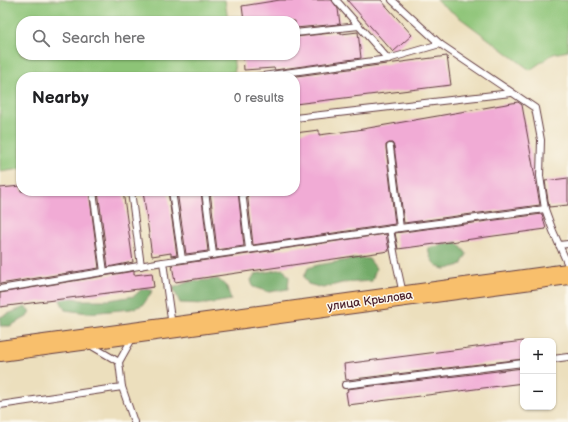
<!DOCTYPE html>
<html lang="en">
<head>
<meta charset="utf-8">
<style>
	body { margin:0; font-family:"Balsamiq Sans",sans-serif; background:#f6f6f6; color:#202124 }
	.controls { position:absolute; right:12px; bottom:12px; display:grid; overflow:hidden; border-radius:8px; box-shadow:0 1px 3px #0004 }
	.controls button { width:36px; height:36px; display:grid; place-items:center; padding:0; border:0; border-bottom:1px solid #e0e0e0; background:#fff; color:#202124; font:20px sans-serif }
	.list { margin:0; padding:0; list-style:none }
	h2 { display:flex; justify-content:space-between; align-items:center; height:52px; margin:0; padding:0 16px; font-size:17px }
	h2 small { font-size:13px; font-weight:400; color:#757577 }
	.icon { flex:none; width:22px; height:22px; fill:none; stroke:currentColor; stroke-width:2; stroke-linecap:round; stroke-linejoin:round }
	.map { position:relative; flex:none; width:568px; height:422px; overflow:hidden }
	.search { position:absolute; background:#fff; box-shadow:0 1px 3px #0004; left:16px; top:16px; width:284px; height:44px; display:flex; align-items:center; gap:10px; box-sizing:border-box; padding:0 14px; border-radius:16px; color:#757577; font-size:15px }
	.panel { position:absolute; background:#fff; box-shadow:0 1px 3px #0004; left:16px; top:72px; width:284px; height:124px; border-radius:16px }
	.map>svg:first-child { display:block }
	.green { fill:#8dc477; stroke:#6c7251 }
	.forest { fill:#72aa68; stroke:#5e644a }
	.building { fill:#f1abd5 }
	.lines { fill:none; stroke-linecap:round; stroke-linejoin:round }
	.lane-casing { stroke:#623c41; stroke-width:8 }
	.primary-casing { stroke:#623c41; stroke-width:22 }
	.lane { stroke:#fff; stroke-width:6 }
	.primary { stroke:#f8bf6c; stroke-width:20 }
	.labels { text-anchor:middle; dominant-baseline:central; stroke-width:3; stroke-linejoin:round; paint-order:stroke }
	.street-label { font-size:12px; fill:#4a1f2b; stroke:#fbf7ec }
</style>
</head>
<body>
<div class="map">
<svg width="568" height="422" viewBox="0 0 568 422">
	<rect width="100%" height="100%" fill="#fbf7ec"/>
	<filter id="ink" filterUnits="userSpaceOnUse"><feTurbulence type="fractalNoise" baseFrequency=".025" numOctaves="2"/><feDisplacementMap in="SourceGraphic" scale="8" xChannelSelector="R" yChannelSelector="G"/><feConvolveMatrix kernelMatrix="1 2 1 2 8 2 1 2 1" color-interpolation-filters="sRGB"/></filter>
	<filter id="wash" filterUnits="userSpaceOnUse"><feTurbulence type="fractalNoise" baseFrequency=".012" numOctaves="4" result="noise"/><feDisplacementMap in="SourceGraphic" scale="16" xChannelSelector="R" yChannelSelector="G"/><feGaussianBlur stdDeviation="0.9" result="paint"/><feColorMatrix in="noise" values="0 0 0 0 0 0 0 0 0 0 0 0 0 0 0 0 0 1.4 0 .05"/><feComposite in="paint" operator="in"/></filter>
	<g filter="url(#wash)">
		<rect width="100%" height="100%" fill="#ecdfbd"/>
		<g class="green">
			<polygon points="0,0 225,0 228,21 21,21 21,55 233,55 235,72 193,77 21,77 21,169 0,172"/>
			<polygon points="436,0 568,0 568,51 553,54 530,70"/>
		</g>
		<g class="forest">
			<path d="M457 242 467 254 461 265C456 266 449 269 445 269 434 268 429 257 428 248Z"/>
			<polygon points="360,258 369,259 376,268 372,281 342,283 323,288 308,284 304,277 308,268 318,265"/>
			<polygon points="283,269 289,277 288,289 269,292 253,287 251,280 255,274"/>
			<polygon points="218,279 227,287 231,300 206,304 180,303 173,288 188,282"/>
			<polygon points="142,289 153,290 143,305 131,309 89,313 65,310 59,298 70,297 81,300 109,300 134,296"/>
			<polygon points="25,307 30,311 27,317 10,326 0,326 0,317"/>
		</g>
		<g id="blocks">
			<g class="building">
				<polygon points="280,0 332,0 338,9 340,24 295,28 295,21 244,21 242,6"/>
				<polygon points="347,0 381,0 412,35 393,52"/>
				<polygon points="341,32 341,34 358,32 361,58 275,70 274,68 244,70 243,55 295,55 295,37"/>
				<polygon points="447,56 451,85 295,104 295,77 289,77"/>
				<polygon points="518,102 522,105 540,205 404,223 394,146 392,143 389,143 386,145 386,148 395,224 253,245 247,191 295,191 295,133 319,130 319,135 357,130"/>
				<polygon points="568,178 568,205 549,207 545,181"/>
				<polygon points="21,186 21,191 89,191 99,268 0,284 0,188"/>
				<polygon points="98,191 123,191 133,262 108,267"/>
				<polygon points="143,191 168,191 177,255 171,256 171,253 152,256"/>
				<polygon points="177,191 201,191 208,251 186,254"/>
				<polygon points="210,191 238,191 244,246 217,250"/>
				<polygon points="542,214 546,229 398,249 395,233"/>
				<polygon points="386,234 389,251 175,282 172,265"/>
				<polygon points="134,271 134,275 152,273 154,287 0,307 0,293"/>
				<polygon points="523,341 523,359 346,380 344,364"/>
				<polygon points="523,368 523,383 348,405 346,392 348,391 347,389"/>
			</g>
		</g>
	</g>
	<g filter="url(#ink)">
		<use href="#blocks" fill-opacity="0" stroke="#623c41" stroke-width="1"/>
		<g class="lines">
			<defs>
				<g id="lane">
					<polyline points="336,0 388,59 440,44"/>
					<polyline points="392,0 440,44 535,108 541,140 540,176 545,209 553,231 568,265"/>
					<polyline points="295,33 359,26"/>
					<polyline points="255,77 388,59"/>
					<polyline points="295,118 511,93"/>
					<polyline points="93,191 104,272"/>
					<polyline points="131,191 141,266"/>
					<polyline points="172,191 182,259"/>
					<polyline points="205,191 213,254"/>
					<polyline points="242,191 249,249"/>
					<polyline points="400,228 545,209"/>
					<polyline points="390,229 395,257 403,294"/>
					<polyline points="559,245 568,244"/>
					<polyline points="163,262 172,326"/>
					<polyline points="0,289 163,262 400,228 390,147"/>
					<polyline points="553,359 568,357"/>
					<polyline points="119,362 133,337"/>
					<polyline points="345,385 523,363"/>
					<polyline points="122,387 134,422"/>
					<polyline points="0,405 122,387 119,362 90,345"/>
				</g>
				<polyline id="primary" points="0,351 568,274"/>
			</defs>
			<use href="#lane" class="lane-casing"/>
			<use href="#primary" class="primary-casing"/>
			<use href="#lane" class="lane"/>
			<use href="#primary" class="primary"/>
		</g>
	</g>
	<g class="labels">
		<g class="street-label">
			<text transform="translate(370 301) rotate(-8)">улица Крылова</text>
		</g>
	</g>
</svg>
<div class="controls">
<button>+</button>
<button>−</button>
</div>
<div class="search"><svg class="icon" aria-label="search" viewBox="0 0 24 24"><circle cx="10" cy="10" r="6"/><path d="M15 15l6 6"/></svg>Search here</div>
<section class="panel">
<h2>Nearby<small>0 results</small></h2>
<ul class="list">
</ul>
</section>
</div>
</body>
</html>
